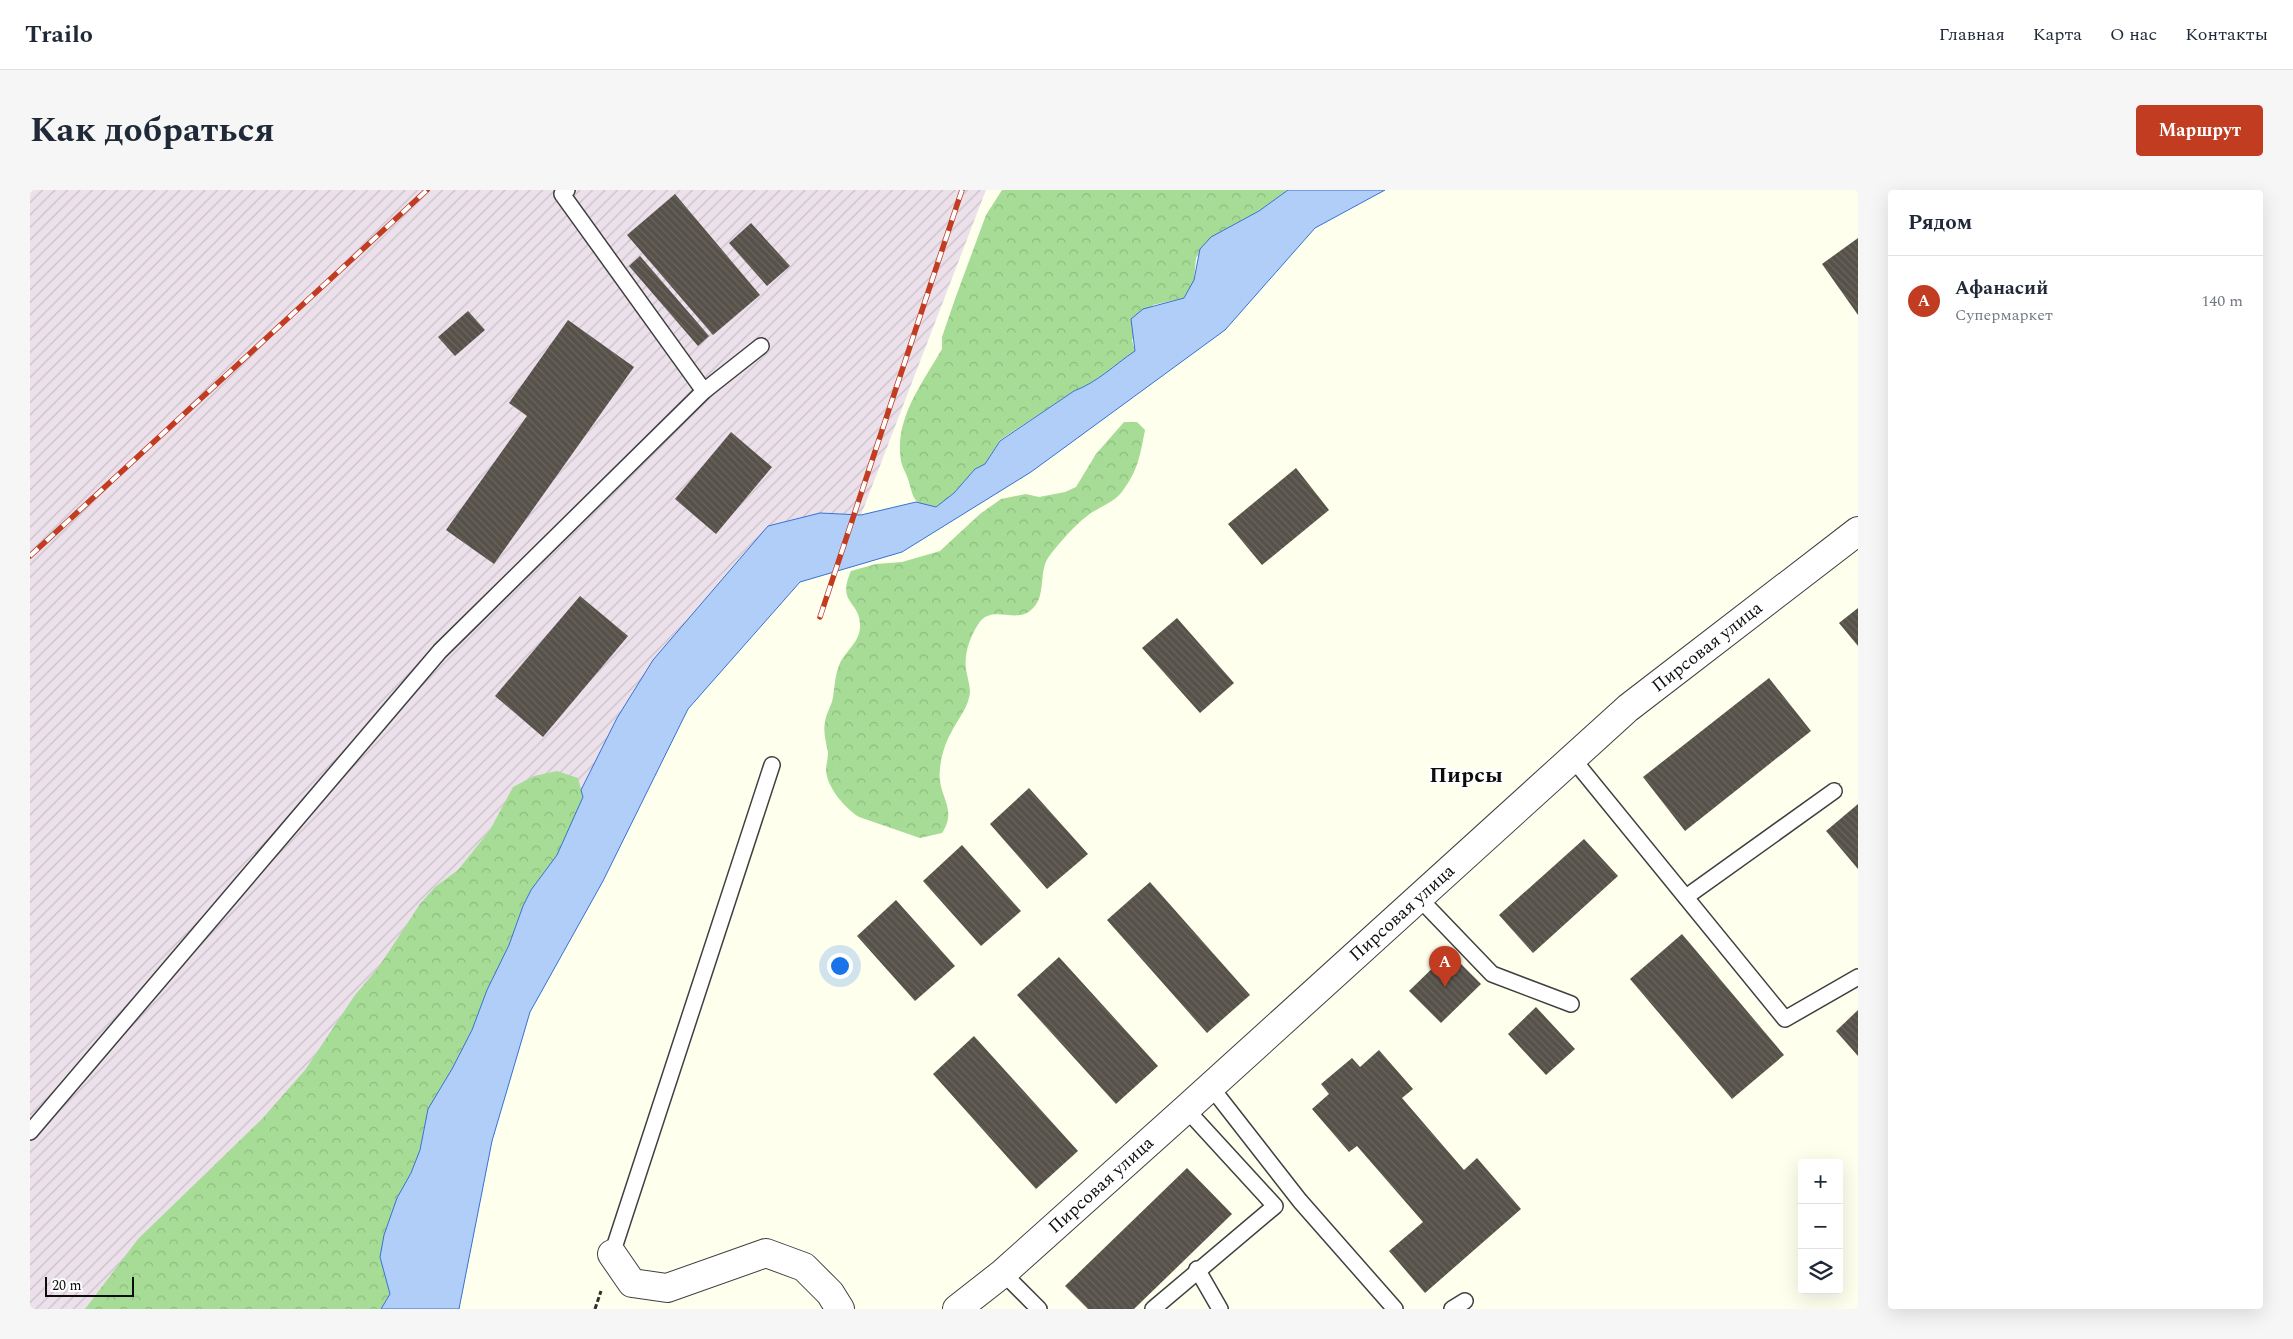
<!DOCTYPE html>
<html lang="ru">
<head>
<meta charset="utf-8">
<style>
	body { margin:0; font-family:Spectral,serif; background:#f6f6f7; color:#1f2937 }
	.controls { position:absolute; right:15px; bottom:15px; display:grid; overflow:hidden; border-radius:5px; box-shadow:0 5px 20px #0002 }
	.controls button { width:45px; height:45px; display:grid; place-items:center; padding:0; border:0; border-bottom:1px solid #e0e1e3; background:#fff; color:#1f2937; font:25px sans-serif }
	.scale { position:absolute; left:15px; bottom:12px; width:89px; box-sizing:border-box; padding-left:5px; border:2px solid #0d0d0d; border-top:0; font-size:14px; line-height:18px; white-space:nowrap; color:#0d0d0d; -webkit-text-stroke:4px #fff; paint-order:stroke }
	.you { position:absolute; left:809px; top:775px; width:18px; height:18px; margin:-12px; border:4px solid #fff; border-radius:50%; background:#1a73e8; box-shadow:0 0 0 8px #1a73e833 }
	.badge { display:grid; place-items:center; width:32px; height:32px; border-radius:50%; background:#c13c21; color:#fff; font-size:16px; font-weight:700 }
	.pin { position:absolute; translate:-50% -41px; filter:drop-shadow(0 1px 2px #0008) }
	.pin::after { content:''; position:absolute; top:26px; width:18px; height:15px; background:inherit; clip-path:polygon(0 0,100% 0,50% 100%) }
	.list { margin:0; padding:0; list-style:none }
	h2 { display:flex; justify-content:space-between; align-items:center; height:65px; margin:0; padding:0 20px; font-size:21px }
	h2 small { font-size:16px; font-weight:400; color:#747a83 }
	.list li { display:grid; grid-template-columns:32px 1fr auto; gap:15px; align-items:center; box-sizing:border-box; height:90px; padding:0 20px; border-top:1px solid #e0e1e3 }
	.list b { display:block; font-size:19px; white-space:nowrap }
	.list p { margin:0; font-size:16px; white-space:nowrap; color:#747a83 }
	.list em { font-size:16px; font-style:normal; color:#747a83 }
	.icon { flex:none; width:28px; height:28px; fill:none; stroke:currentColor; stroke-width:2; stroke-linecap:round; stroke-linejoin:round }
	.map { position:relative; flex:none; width:1828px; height:1119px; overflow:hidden; border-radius:5px }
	header { display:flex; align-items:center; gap:30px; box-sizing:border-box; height:70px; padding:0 25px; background:#fff; border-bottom:1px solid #e0e1e3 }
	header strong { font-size:24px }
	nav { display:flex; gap:28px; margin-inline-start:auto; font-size:18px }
	.intro { display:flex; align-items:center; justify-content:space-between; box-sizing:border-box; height:120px; padding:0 30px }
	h1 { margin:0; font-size:35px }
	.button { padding:12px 22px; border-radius:5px; background:#c13c21; color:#fff; font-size:18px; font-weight:700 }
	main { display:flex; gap:30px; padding:0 30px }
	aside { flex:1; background:#fff; border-radius:5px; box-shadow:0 5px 20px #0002 }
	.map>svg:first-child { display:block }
	.industrial { fill:url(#industrial-furrows) }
	.forest { fill:url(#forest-crowns) }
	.water { fill:#b1cef8; stroke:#3672d1 }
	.building { fill:url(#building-back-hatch) }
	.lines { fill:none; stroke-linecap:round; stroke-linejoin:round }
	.lane-casing { stroke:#404040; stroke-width:18 }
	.street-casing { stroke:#404040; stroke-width:30 }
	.path { stroke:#2f2f2f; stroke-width:3; stroke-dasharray:5 2.5; stroke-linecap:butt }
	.lane { stroke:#fff; stroke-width:15 }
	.street { stroke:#fff; stroke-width:28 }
	.rail-casing { stroke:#c13c21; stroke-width:5.5 }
	.rail { stroke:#fff; stroke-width:4; stroke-dasharray:11; stroke-linecap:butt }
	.labels { text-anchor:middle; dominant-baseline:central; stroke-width:5; stroke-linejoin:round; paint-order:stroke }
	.street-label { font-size:18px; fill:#0d0d0d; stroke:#fff }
	.district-label { font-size:22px; font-weight:bold; fill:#0d0d0d; stroke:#fff }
</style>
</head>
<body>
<header>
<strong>Trailo</strong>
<nav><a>Главная</a><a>Карта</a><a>О нас</a><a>Контакты</a></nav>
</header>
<div class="intro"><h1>Как добраться</h1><a class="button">Маршрут</a></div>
<main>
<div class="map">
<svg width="1828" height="1119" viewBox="0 0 1828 1119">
	<defs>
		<pattern id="industrial-furrows" width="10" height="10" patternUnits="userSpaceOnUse" patternTransform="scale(1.25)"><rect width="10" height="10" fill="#ece1eb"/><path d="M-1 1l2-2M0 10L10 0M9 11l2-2" fill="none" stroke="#c9c0c8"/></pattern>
		<pattern id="forest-crowns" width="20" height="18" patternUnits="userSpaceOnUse" patternTransform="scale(1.25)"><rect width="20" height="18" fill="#a6dc95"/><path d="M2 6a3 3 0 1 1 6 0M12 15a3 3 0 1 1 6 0" fill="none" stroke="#8ebc7f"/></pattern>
		<pattern id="building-back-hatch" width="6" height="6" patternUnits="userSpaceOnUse" patternTransform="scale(1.25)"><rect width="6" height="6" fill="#565149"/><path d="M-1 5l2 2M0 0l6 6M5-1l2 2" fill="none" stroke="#69655f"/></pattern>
	</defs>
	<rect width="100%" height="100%" fill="#ffe"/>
	<polygon class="industrial" points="0,0 956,0 831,325 790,323 737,336 351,1119 0,1119"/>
	<g class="forest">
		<path d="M972 0H1258L1229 21 1181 47 1166 68 1164 90 1154 108 1123 115 1102 150 1105 161C1084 175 1068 192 1044 201L970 250 955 274 945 279 924 303 906 317C882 315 884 308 878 289 876 283 872 277 871 271 864 229 892 194 912 159V147L925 109 956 25Z"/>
		<path d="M1094 232H1107L1115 240C1110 266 1108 281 1091 303 1083 313 1067 318 1057 326 1044 336 1028 354 1018 368 1008 384 1017 407 1001 420 986 434 962 414 949 433 940 446 934 464 936 479 937 486 940 495 940 502 939 517 927 530 921 543 915 553 911 567 910 579 906 605 929 618 912 643L890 648 829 627C815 618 798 599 796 581 796 575 798 569 798 562 796 553 793 541 795 532 796 523 802 515 803 507 805 495 805 484 810 473 816 461 830 451 830 437 831 410 806 415 821 381L846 374 872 372 910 361 950 324 971 309 996 304 1009 307 1035 302 1046 297 1066 264Z"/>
		<polygon points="527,581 548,588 553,607 527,665 501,700 493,716 479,755 457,800 442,840 422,879 398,919 390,960 381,983 367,1008 350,1067 360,1104 351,1119 55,1119 108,1049 231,930 275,880 325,805 348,778 390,714 405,697 428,680 460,640 483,597 504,586"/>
	</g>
	<path class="water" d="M1258 0H1355L1285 38 1195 140 1001 282 872 362 770 392 658 519 573 691 500 822 462 951 429 1119H351L360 1104 350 1067 354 1045 367 1008 381 983 390 960 398 919 422 879 442 840 457 800 479 755 493 716 501 700 527 665 553 607 551 600 587 528 623 470 738 336 790 323 831 325 886 312 906 317 924 303 945 279 955 274 970 251 1044 201C1068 192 1084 175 1105 161L1101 129 1113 119 1154 108 1164 90 1170 59 1181 47 1229 21Z"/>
	<g class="building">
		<polygon points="645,4 730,105 683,145 597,45"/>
		<polygon points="721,33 760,76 737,96 699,53"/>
		<polygon points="1828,48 1828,125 1792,74"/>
		<polygon points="610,66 679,146 668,156 599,76"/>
		<polygon points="438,121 455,140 425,166 408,147"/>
		<polygon points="538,130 604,177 464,374 416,340 497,226 479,213"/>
		<polygon points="701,242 742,277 686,344 645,309"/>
		<polygon points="1266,278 1299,320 1232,375 1198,334"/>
		<polygon points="550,406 598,446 513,547 465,506"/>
		<polygon points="1828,418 1828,456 1809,433"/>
		<polygon points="1147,428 1204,493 1170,523 1112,458"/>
		<polygon points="1739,488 1781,541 1655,641 1613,587"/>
		<polygon points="999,598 1058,664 1017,699 960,634"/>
		<polygon points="1828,614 1828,679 1796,641"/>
		<polygon points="1554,649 1588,686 1503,763 1469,725"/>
		<polygon points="932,655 991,721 951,756 893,691"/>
		<polygon points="1120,692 1220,805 1177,843 1077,730"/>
		<polygon points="866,710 925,776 885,811 827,746"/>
		<polygon points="1652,744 1754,865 1702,909 1600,789"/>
		<polygon points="1419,762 1451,794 1411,833 1379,801"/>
		<polygon points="1029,767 1128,876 1086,914 987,805"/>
		<polygon points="1506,817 1545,859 1516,885 1478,844"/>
		<polygon points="1828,820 1828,866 1806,841"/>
		<polygon points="944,846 1048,961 1006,999 903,884"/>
		<polygon points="1349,860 1383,899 1372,908 1434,980 1447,968 1491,1019 1395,1103 1359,1061 1393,1032 1327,956 1319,962 1282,919 1299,904 1291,894 1322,868 1330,877"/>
		<polygon points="1157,978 1202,1024 1104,1119 1058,1119 1035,1096"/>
	</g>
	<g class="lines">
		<defs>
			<g id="lane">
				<polyline points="537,0 532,4 674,201"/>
				<polyline points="1543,569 1755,829 1828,787"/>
				<polyline points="1656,707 1804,601"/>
				<polyline points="1389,708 1462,784 1541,814"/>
				<polyline points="1181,897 1270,1011 1365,1119"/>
				<polyline points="0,942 410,461 674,201 731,156"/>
				<polyline points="582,1064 742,575"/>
				<polyline points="1167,1079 1190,1119"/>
				<polyline points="973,1083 1009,1119"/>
				<polyline points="1123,1119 1245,1016 1156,919"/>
				<polyline points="1422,1119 1435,1111"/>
			</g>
			<g id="street">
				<polyline points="582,1064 602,1093 637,1098 736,1063 774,1077 800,1103 810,1119"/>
				<polyline points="927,1119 973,1083 1156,919 1598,518 1828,341"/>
			</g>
		</defs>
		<use href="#lane" class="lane-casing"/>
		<use href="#street" class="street-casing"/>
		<polyline class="path" points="565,1119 571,1101"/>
		<use href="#lane" class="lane"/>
		<use href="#street" class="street"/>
		<defs>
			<g id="rail">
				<polyline points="0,366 397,0"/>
				<polyline points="790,427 932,0"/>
			</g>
		</defs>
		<use href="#rail" class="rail-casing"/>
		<use href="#rail" class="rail"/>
	</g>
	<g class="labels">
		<g class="street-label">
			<text transform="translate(1677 457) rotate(-38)">Пирсовая улица</text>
			<text transform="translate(1372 723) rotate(-42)">Пирсовая улица</text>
			<text transform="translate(1071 995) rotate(-42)">Пирсовая улица</text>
		</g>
		<g class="district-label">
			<text x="1436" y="585">Пирсы</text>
		</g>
	</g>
</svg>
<div class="controls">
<button>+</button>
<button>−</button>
<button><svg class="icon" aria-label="layers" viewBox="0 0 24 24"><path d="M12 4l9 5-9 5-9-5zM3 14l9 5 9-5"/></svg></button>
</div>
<div class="scale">20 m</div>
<div class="you"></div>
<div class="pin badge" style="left:1415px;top:797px">A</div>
</div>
<aside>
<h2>Рядом<small></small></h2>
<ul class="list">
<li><span class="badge">A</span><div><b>Афанасий</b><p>Супермаркет</p></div><em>140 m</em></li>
</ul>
</aside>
</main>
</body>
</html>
